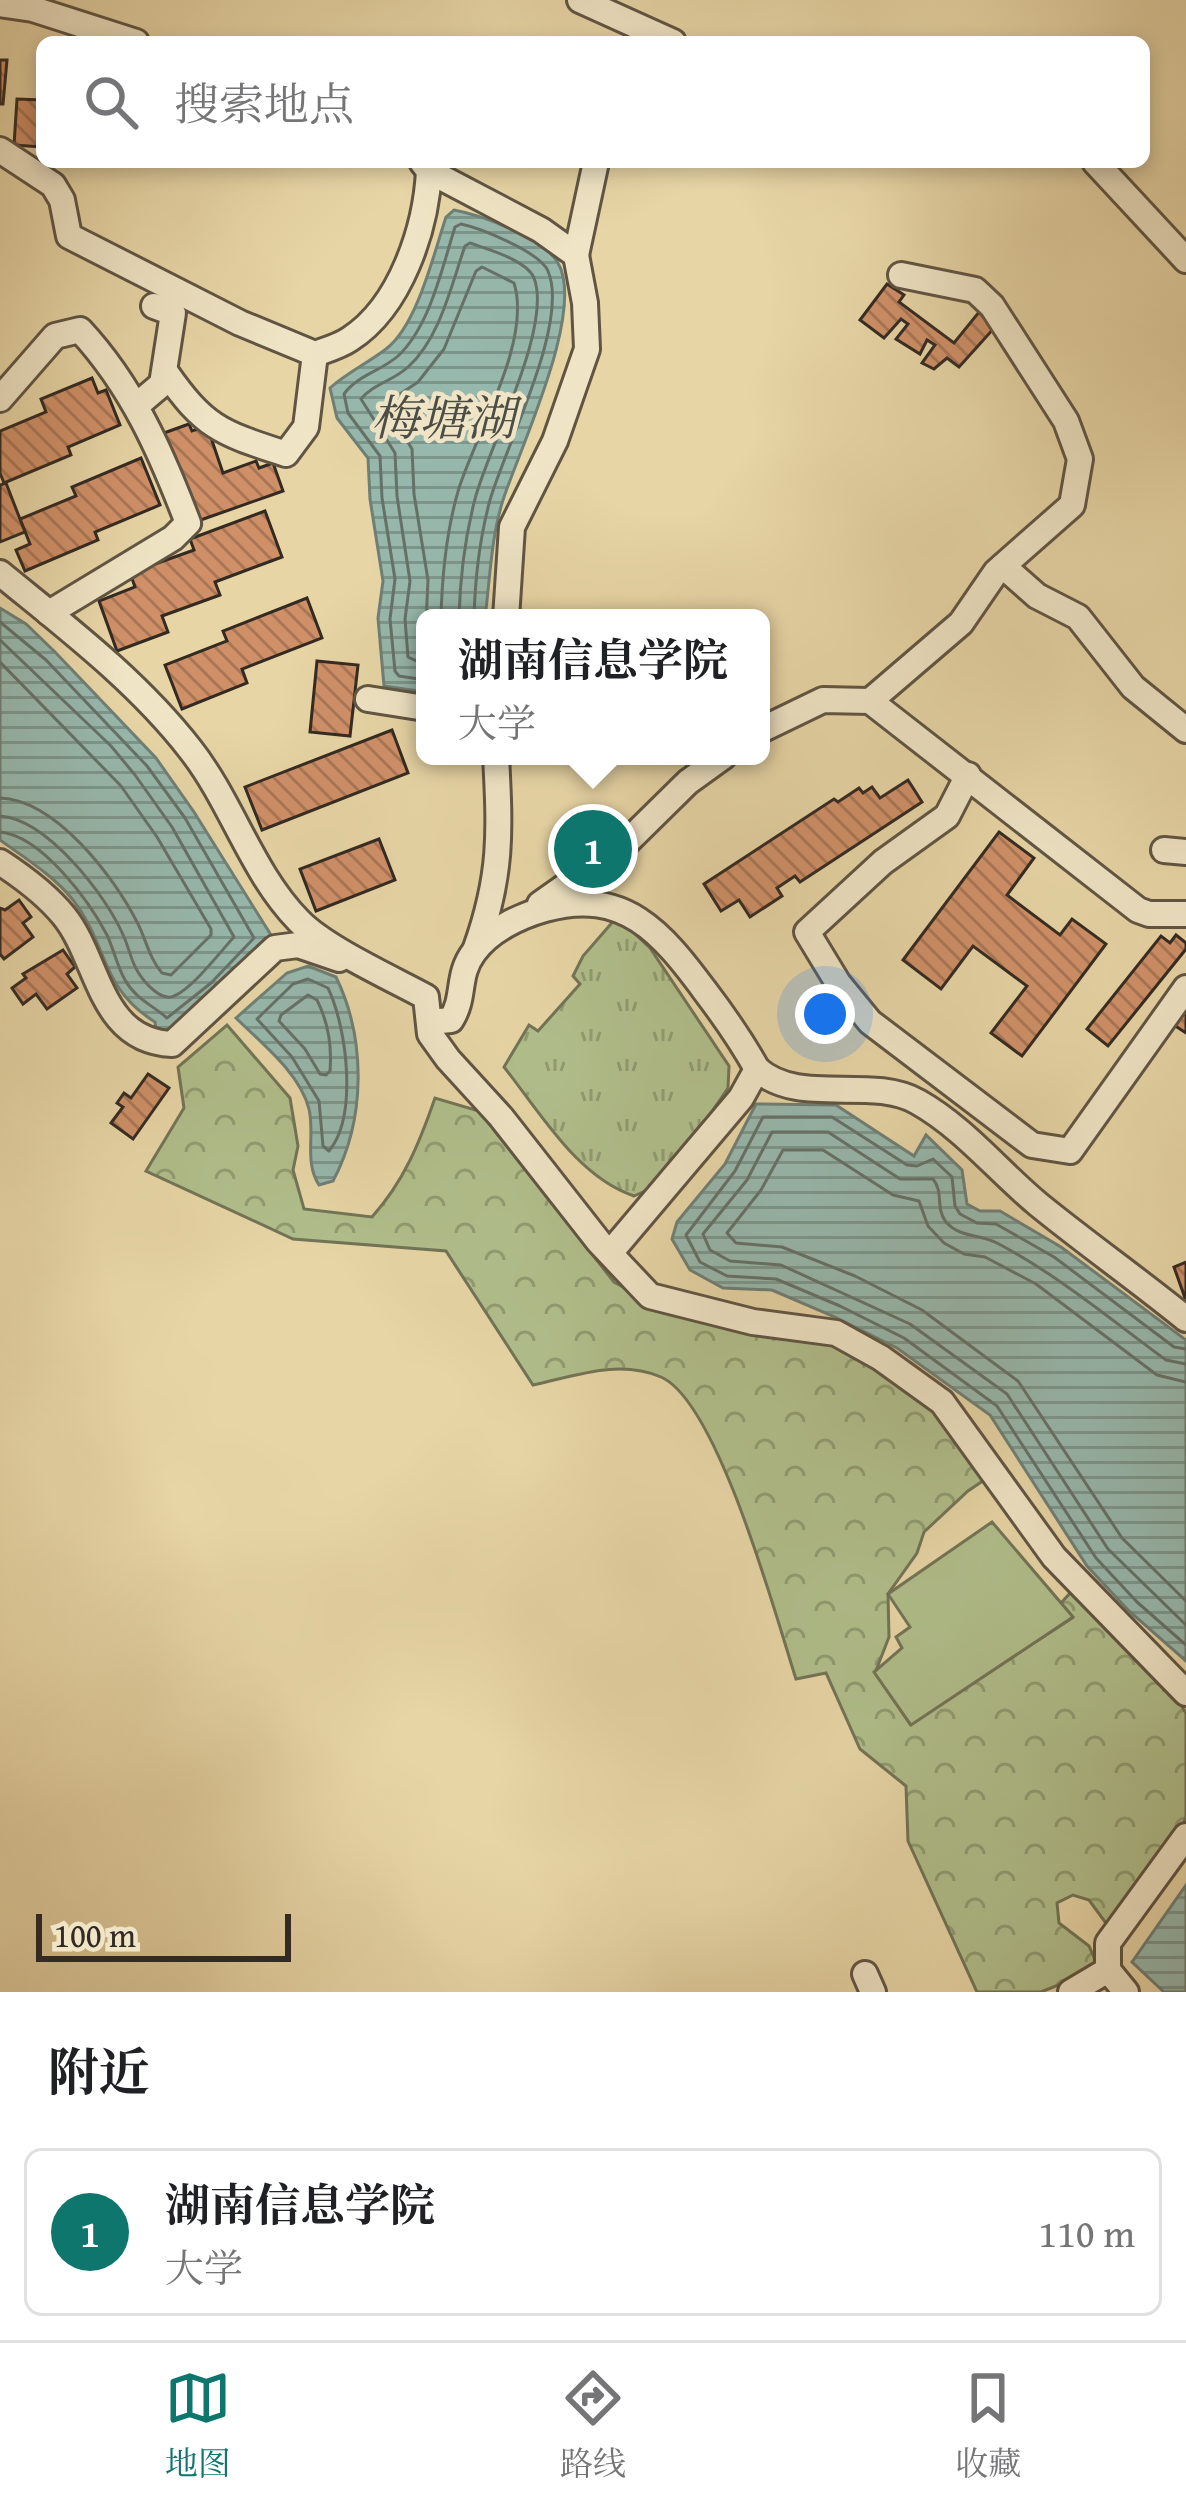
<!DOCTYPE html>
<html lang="zh">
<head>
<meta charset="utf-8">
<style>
	body { margin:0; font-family:"Gentium Book Plus","Noto Serif SC",serif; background:#f6f6f6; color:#202124 }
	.scale { position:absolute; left:36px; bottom:30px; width:255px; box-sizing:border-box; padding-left:12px; border:6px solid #332a22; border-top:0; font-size:33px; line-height:42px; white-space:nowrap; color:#332a22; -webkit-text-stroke:9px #efe4c5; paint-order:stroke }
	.you { position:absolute; left:825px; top:1014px; width:42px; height:42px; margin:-30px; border:9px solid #fff; border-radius:50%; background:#1a73e8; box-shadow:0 0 0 18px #1a73e833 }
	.badge { display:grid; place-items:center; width:78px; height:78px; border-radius:50%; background:#0f766e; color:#fff; font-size:39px; font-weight:700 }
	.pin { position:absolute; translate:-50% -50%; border:6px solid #fff; box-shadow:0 3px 12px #0006 }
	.popup { position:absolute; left:416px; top:609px; width:354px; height:156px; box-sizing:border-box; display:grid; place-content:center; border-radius:18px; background:#fff; filter:drop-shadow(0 3px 9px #0005); font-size:39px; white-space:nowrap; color:#757577 }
	.popup b { font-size:45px; color:#202124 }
	.popup::after { content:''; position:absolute; left:50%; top:100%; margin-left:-24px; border:24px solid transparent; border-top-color:#fff }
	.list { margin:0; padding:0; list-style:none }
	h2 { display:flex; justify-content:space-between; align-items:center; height:156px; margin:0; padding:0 48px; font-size:51px }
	h2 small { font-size:39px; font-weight:400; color:#757577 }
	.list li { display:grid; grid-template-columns:78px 1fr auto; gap:36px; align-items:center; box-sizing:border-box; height:168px; margin:0 24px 24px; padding:0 24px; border:3px solid #e0e0e0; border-radius:18px }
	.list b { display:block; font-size:45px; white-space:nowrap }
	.list p { margin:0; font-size:39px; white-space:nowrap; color:#757577 }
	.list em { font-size:39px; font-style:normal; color:#757577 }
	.icon { flex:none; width:66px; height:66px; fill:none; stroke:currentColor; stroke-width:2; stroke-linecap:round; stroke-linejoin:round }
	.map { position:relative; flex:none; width:1186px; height:1992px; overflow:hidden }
	.search { position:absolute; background:#fff; box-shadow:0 6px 18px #0003; left:36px; right:36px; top:36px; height:132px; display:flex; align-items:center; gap:30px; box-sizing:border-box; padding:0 42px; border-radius:18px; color:#757577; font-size:45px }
	.sheet { height:348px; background:#fff }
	nav { display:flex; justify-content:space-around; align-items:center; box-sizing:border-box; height:168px; border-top:3px solid #e0e0e0; background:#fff; font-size:33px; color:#757577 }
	nav a { display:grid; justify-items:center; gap:6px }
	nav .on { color:#0f766e }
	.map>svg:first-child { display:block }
	.grass { fill:url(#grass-tufts); stroke:#727456; stroke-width:3 }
	.forest { fill:url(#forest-crowns); stroke:#727456; stroke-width:3 }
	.pitch { fill:#b0be8b; stroke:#727456; stroke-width:3 }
	.water { fill:url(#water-rules); stroke:#6f7f75; stroke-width:3 }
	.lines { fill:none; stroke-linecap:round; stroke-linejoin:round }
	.shore { stroke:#657168; stroke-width:3 }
	.building { fill:url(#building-back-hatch); stroke:#332a22; stroke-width:3 }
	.minor-casing { stroke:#605543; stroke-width:30 }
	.minor { stroke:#efe4c5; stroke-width:24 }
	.labels { text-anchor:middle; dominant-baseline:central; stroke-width:9; stroke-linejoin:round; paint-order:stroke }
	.water-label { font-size:48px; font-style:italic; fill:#4c4e45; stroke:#efe4c5 }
</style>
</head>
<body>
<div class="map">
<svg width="1186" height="1992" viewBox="0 0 1186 1992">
	<defs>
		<pattern id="grass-tufts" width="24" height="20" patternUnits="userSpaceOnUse" patternTransform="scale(3)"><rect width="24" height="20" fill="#b0be8b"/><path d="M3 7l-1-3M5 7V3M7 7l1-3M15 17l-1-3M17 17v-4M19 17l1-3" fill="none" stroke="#909b71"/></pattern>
		<pattern id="forest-crowns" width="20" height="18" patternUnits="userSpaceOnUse" patternTransform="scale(3)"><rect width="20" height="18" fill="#b0be8b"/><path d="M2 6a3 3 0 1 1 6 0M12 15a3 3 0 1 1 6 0" fill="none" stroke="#909b71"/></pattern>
		<pattern id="water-rules" width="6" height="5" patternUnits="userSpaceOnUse" patternTransform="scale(3)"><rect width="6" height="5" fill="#97b8ad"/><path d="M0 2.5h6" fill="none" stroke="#7c968c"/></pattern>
		<pattern id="building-back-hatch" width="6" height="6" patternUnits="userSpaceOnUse" patternTransform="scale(3)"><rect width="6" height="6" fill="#cf9068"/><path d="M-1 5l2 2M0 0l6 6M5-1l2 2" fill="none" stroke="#a97655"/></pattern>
	</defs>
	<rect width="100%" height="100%" fill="#e7d5a6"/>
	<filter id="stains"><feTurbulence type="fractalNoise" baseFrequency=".00167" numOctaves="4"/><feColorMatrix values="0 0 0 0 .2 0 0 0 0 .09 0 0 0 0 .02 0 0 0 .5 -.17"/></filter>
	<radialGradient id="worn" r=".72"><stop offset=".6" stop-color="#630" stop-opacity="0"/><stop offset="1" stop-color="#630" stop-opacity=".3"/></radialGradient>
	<path class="grass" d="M617 917 650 948 729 1066 728 1088 702 1126 654 1187 634 1196C577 1177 540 1112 504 1067L529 1025 538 1031 580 984 573 976 583 956Z"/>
	<path class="forest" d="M227 1025 290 1098 298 1146 293 1170 304 1209 372 1217C404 1181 419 1144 435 1098L479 1111 614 1282 651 1302 840 1340 947 1413 990 1476 968 1491 924 1532 917 1553 888 1594 889 1637 875 1673 910 1724 1072 1618 1061 1603 1072 1591 1161 1674 1186 1713V1818L1156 1873 1111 1930 1089 1900 1073 1895 1057 1903 1059 1923 1089 1946 1099 1969 1041 1992H977L908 1841 906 1786 860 1749 826 1673 796 1679C776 1617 718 1402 661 1377 618 1359 576 1376 533 1385L446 1251 293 1239 146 1171 184 1108 178 1067Z"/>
	<polygon class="pitch" points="992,1522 1073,1617 911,1725 874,1672 902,1648 896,1637 910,1627 888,1594"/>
	<g class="water">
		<path d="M454 210C481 215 544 238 558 263 586 311 519 450 503 500 491 538 490 579 485 618H425V692L384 686 378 618 383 581 370 499 368 458 337 418 330 388C348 372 368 363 386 349 417 326 434 253 446 217Z"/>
		<path d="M0 608 26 624 55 652 156 758 194 812 271 935 171 1035 156 1030 155 1022C99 987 109 946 73 900 54 876 25 858 0 840Z"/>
		<path d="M308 966 336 977C366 1039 366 1119 333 1181L319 1185C304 1162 315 1134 309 1109 300 1073 261 1043 236 1018L287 973Z"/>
		<polygon points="756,1104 836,1105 914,1156 926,1135 962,1170 967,1204 980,1211 1000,1211 1061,1247 1186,1340 1186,1661 1129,1611 1087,1566 990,1415 897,1348 835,1317 772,1290 723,1288 690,1270 672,1239 677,1222 725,1164"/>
		<polygon points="1186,1885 1186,1992 1164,1992 1132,1962"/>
	</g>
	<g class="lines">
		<g class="shore">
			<path d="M0 622 46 660 147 766 185 818 254 938 211 983 167 1018C152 1005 135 998 125 980 117 966 114 950 107 935 89 901 42 836 0 832"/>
			<path d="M0 640 111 746 135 775 172 827 234 937C220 952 192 989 174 996 161 1002 144 982 138 972 131 961 129 948 124 937 107 896 47 819 0 816"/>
			<path d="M425 644 428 580 414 494 412 449 385 404 418 382 444 349 476 271 482 267 514 283C532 340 477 432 459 488 447 528 442 576 441 618"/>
			<path d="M0 662 121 786 157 837 211 929V935L171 975 162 973C149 958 146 939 137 922 114 877 56 800 0 798"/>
			<path d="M425 665 408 657 405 619 410 581 397 496 395 453 361 399C373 384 393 381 408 367 440 338 451 286 465 246L470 243C487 249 527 260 534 278 553 327 488 448 475 499 465 537 460 579 459 618"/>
			<path d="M425 680 399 676 395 671 390 619 395 579 382 498 380 456 348 413 344 394C358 375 381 371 398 356 430 326 442 268 455 227L461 224C480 228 540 252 548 271 570 323 505 447 490 500 480 537 475 580 474 618"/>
			<path d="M308 979 328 988C347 1028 358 1116 329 1151L323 1146 319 1101 292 1057 257 1019 293 984Z"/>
			<path d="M308 995 317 1000C328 1022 332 1047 330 1071L326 1075 320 1074 305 1049 279 1021 281 1015Z"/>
			<polyline points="1186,1349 1174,1347 1054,1257 996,1224 977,1223 960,1214 955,1206 952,1177 933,1159 917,1166 907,1165 832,1117 763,1117 735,1171 686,1235 700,1262 727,1276 776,1279 840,1306 904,1338 997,1406 1096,1558 1137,1602 1186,1645"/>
			<path d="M1186 1364 1166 1360C1110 1319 1058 1275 997 1243 980 1234 960 1238 946 1222 935 1208 944 1192 933 1179H900L828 1132H772L747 1180 703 1234 710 1250 730 1261 781 1265 910 1324 1007 1394 1108 1549 1186 1625"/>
			<polyline points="1186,1382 1157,1375 1036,1284 985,1257 964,1254 944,1243 928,1226 919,1201 893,1195 823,1150 783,1150 761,1190 727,1233 736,1243 782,1247 855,1276 922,1310 1018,1381 1122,1538 1186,1601"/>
		</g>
	</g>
	<g class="building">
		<polygon points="0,60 7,60 3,104 0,104"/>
		<polygon points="17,99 42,100 42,147 14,145"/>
		<polygon points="887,284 904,295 899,302 954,343 979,312 996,326 959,367 947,358 934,369 922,363 935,345 927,340 920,354 896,339 908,324 901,319 884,338 860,320"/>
		<polygon points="92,378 98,393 106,390 120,425 68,447 71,455 4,483 0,473 0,431 46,412 41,399"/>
		<polygon points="189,424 192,431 207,426 223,473 256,461 259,468 273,463 283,491 195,522 164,433"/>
		<polygon points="141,458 160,505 95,532 98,540 25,571 16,550 30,544 20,519 76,496 72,487"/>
		<polygon points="6,483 25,532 0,542 0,485"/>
		<polygon points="265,511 282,557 215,582 220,595 162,616 168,632 117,651 99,601 135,587 130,573 194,550 190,539"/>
		<polygon points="307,598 322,638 242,669 247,683 182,709 165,665 227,641 223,631"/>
		<polygon points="317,661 358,665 350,736 310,732"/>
		<polygon points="392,730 408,773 262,830 245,787"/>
		<polygon points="908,780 922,802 800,882 795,876 777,888 782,896 750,917 739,900 721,911 704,884 834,799 838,802 859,788 863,793 872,787 880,798"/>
		<polygon points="999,832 1034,858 1007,895 1060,935 1072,919 1106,944 1022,1056 991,1033 1027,986 973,946 941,989 903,960"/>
		<polygon points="379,839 395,880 316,911 300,869"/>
		<polygon points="19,900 31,917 23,923 33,937 4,959 0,954 0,908 5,910"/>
		<polygon points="1176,935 1186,943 1186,949 1108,1046 1087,1029 1161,936 1170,943"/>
		<polygon points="63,950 75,967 67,974 77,988 47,1009 36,994 23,1004 12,988 26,978 23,974"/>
		<polygon points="1186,995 1186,1033 1168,1021"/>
		<polygon points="148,1074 169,1088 133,1139 111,1123 123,1107 117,1103 124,1093 131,1098"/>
		<polygon points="1186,1262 1186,1298 1185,1298 1174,1267"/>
	</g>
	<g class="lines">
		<defs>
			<g id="minor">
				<polyline points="580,0 673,42"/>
				<polyline points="0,4 33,9 136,42"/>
				<path d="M0 150 53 185 62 200 69 236 240 323 315 354C326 350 340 346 350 339 401 306 426 228 429 171L422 162"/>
				<polyline points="1095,162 1186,260"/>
				<polyline points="429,171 541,230 576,255 596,162"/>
				<path d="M165 371C205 429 222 433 286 454L306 427 315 354"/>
				<path d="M0 399 55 336 80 330C132 386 161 452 188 523L173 538 49 613"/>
				<polyline points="136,406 162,384 173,313 154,306"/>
				<polyline points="1003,566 1037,596 1078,617 1133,687 1186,730"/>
				<path d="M0 573C67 628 137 681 190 749 232 802 251 872 299 921 325 948 391 978 426 997L430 1034 448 1059 501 1117 599 1242 650 1296 753 1322 836 1333 881 1358 942 1402 1054 1557 1186 1693"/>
				<polyline points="506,618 512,527 555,441 587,349 585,303 576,255"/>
				<polyline points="368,699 425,708"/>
				<polyline points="870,701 961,623 996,572 1072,505 1080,459 1066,421 992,306 975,290 901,275"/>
				<polyline points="761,730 823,700 870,701 1138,910 1149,914 1186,914"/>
				<polyline points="968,775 947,816 883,862 807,932 838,983 870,1022 1032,1145 1070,1151 1186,988"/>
				<polyline points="1164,850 1186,852"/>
				<path d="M0 862C23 877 47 895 64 916 99 959 99 1041 172 1044L275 948 298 945 339 959"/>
				<polyline points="540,904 625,844 688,782 724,756"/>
				<path d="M476 948C502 875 500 832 496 756"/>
				<path d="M429 1022 451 1020C466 996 456 976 474 952 490 930 520 916 545 909 624 887 662 933 705 991 724 1016 742 1042 757 1069L741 1098 610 1253"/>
				<path d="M757 1069C799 1107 871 1075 918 1102 964 1128 999 1172 1039 1205 1087 1244 1138 1280 1186 1319"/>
				<polyline points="1108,1970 1126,1992"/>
				<polyline points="865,1974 873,1992"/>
				<polyline points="1071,1992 1108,1970 1108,1943 1186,1836"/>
			</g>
		</defs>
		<use href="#minor" class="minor-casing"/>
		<use href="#minor" class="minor"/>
	</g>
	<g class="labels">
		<g class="water-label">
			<text x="443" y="417">梅塘湖</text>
		</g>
	</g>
	<rect width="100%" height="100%" filter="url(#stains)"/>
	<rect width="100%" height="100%" fill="url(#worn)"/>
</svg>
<div class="scale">100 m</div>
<div class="you"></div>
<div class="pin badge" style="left:593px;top:849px">1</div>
<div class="popup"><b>湖南信息学院</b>大学</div>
<div class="search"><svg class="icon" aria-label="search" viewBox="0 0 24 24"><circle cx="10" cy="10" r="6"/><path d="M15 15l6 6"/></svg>搜索地点</div>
</div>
<section class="sheet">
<h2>附近<small></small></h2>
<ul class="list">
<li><span class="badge">1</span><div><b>湖南信息学院</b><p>大学</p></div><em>110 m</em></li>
</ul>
</section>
<nav>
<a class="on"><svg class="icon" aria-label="map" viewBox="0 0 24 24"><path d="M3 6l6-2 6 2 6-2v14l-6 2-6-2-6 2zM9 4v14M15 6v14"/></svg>地图</a>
<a><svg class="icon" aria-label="directions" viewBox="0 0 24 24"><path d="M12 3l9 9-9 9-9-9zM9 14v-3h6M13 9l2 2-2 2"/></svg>路线</a>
<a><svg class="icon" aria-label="saved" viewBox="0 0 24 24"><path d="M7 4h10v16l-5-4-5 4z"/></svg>收藏</a>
</nav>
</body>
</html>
